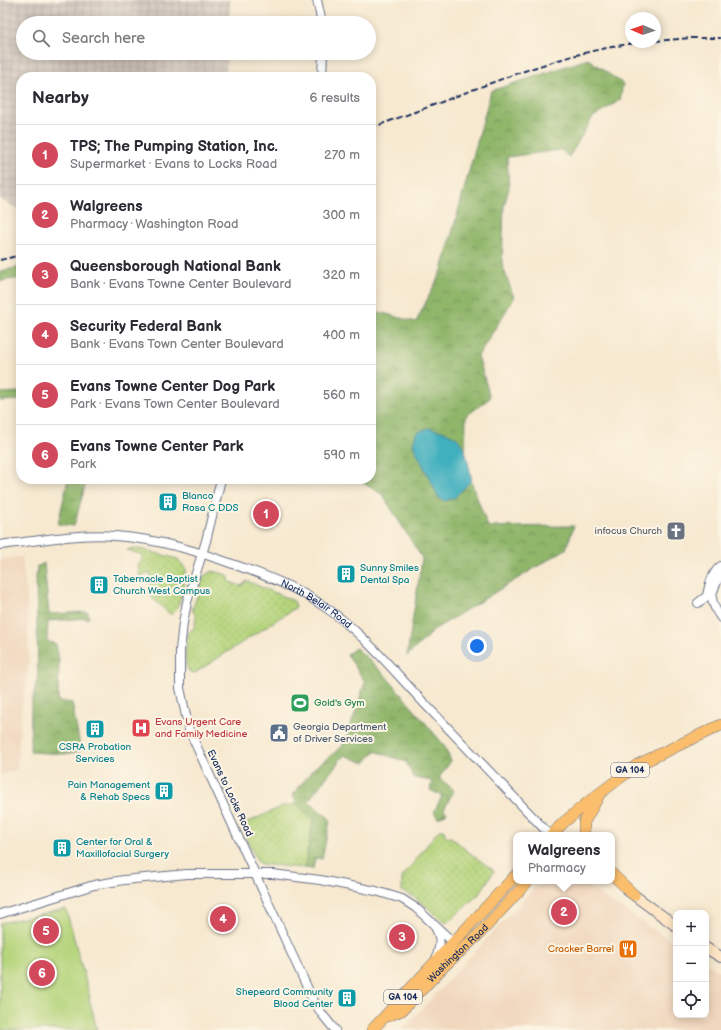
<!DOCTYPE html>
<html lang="en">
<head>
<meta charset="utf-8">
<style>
	body { margin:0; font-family:"Balsamiq Sans",sans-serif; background:#f2f2f3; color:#2b2b33 }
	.controls { position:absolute; right:12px; bottom:12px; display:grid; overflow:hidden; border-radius:8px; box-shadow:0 2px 10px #0003 }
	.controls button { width:36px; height:36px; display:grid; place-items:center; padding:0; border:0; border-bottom:1px solid #e1e1e2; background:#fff; color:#2b2b33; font:20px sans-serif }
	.compass { position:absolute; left:625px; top:12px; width:36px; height:36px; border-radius:50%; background:#fff; box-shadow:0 2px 10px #0003; rotate:272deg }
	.you { position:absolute; left:477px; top:646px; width:14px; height:14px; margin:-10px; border:3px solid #fff; border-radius:50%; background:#1a73e8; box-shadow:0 0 0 6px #1a73e833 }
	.badge { display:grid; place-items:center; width:26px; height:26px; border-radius:50%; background:#d1495b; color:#fff; font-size:13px; font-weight:700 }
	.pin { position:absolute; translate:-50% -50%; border:2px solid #fff; box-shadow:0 1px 4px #0006 }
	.popup { position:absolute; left:513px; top:832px; width:102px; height:52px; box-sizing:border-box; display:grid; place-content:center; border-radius:8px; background:#fff; filter:drop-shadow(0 1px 3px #0005); font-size:13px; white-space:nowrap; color:#7c7c81 }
	.popup b { font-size:15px; color:#2b2b33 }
	.popup::after { content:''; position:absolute; left:50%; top:100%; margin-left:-8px; border:8px solid transparent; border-top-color:#fff }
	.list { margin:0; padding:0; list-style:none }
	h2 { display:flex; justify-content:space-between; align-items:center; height:52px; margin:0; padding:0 16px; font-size:17px }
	h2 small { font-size:13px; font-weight:400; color:#7c7c81 }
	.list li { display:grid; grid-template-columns:26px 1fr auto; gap:12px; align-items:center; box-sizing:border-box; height:60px; padding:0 16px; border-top:1px solid #e1e1e2 }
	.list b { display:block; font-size:15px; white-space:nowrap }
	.list p { margin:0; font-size:13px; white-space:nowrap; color:#7c7c81 }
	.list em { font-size:13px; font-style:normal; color:#7c7c81 }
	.icon { flex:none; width:22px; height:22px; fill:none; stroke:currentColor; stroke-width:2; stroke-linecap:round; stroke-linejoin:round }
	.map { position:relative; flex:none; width:721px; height:1030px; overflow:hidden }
	.search { position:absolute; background:#fff; box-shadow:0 2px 10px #0003; left:16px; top:16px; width:360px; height:44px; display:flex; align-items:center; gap:10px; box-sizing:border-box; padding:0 14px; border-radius:22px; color:#7c7c81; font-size:15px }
	.panel { position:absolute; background:#fff; box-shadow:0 2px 10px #0003; left:16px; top:72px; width:360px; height:412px; border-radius:16px }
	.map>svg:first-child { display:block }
	.built { fill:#f0d6bc }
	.industrial { fill:url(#industrial-grid) }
	.grass { fill:url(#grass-dots); stroke:#68826c }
	.forest { fill:url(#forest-crowns); stroke:#567264 }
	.green { fill:#b5d47b; stroke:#68826c }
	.water { fill:#41afbe; stroke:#2e6f8e }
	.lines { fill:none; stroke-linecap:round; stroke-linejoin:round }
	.tertiary-casing { stroke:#687086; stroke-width:10 }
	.secondary-casing { stroke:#687086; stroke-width:12 }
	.primary-casing { stroke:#687086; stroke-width:12 }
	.tertiary { stroke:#fff; stroke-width:8 }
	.secondary { stroke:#fde5c5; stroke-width:10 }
	.primary { stroke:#fabe6d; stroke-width:11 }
	.rail { stroke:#1b2f5e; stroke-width:2; stroke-dasharray:6 3; stroke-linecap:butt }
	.labels { text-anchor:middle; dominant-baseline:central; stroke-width:4; stroke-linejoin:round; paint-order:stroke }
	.shield { fill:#fcf5e5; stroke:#5e6a86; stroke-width:1 }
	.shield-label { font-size:9px; font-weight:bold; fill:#1b2f5e }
	.culture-label { font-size:10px; fill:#0d838f; stroke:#fcf5e5; text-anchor:start }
	.worship-label { font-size:10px; fill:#5b616d; stroke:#fcf5e5; text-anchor:end }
	.street-label { font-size:10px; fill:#1b2f5e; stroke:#fcf5e5 }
	.leisure-label { font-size:10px; fill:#27864d; stroke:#fcf5e5; text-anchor:start }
	.health-label { font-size:10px; fill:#be3a42; stroke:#fcf5e5; text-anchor:start }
	.service-label { font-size:10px; fill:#4e5e75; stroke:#fcf5e5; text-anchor:start }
	.food-label { font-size:10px; fill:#c56008; stroke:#fcf5e5; text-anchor:end }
</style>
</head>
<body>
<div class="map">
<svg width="721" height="1030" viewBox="0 0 721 1030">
	<defs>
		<pattern id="industrial-grid" width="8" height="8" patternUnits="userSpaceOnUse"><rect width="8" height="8" fill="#cec2b9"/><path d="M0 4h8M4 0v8" fill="none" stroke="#b0a7a1"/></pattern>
		<pattern id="grass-dots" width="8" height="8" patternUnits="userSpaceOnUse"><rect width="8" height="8" fill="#b5d47b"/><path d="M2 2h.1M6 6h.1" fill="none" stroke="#9bb66d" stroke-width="1.8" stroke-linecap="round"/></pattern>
		<pattern id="forest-crowns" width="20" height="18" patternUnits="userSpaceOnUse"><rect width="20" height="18" fill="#90b66b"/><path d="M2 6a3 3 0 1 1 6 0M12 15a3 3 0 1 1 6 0" fill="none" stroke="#75945b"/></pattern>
	</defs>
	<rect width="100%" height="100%" fill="#fcf5e5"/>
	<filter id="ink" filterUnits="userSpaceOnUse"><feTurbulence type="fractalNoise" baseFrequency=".025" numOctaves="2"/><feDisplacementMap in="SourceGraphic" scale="8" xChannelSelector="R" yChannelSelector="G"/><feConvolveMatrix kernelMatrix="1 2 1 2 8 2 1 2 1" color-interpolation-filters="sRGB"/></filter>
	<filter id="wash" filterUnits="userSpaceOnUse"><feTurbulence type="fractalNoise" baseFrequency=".012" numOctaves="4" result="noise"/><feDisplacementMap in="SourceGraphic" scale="16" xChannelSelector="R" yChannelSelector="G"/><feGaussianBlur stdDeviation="0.9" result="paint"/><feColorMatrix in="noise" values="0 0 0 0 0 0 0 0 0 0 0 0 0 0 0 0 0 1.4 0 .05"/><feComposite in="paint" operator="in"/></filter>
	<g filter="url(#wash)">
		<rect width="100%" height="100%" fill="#f7e9d0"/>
		<g class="built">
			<polygon points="22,557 27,601 29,664 21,711 17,769 0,776 0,559"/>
			<polygon points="541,881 579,881 676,944 676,1015 706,1015 706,963 721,972 721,1030 402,1030"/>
		</g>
		<polygon class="industrial" points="0,0 230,0 229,23 23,23 23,53 227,53 226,77 21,77 21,211 0,199"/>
		<g class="grass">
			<path d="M130 549H140L178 559 186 569C186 580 180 610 171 615L151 597 150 571 146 575 140 578 138 565 142 560V555L127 550Z"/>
			<path d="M213 571 228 575 230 582 241 586 247 581 294 601 296 606 295 608 195 673C180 674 187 643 188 633L194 628 196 616 192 610 204 576Z"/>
			<polygon points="297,804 313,820 305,868 260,864 257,860 242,830 244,824 283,806"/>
			<polygon points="440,830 444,830 446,837 451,837 466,850 494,871 480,893 447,923 414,897 402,891 402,878 437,832"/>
		</g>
		<g class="forest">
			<polygon points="588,59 623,84 620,100 593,117 569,157 561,150 507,157 509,188 504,206 502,264 514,298 478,356 490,398 466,416 465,465 488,527 574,526 566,549 435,629 407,656 422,558 382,494 356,479 371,479 371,310 416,322 442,270 491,91"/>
			<polygon points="21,267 21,278 0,281 0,271"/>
			<polygon points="21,392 21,400 0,401 0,393"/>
			<polygon points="68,479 87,479 74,526 58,524"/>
			<polygon points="44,563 49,614 88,612 89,618 48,621 47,641 56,644 59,660 58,701 72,703 81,751 65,754 30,752 31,706 38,676 36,578 37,567"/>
			<polygon points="356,648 384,674 444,745 451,761 439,778 454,790 444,809 447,813 438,818 434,812 442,796 430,790 432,781 414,778 406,762 375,751 365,763 344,755 308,801 329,818 330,821 322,859 315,858 313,869 305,868 313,820 297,804 293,795 313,769 342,747 354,716 365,682 347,654"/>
		</g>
		<polygon class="green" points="66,909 90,997 89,998 97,1030 0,1030 0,923"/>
		<path class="water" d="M428 428C436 430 445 431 452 435 467 442 468 466 472 480L454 498 445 501 439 498 413 445 416 433Z"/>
	</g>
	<g filter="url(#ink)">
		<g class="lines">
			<defs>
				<g id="tertiary">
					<polyline points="317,0 322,23"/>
					<polyline points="322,77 323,53"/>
					<polyline points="221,479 206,541 187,602 183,623 180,650 180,688 189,730 313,1000 322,1014 335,1030"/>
					<path id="s1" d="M0 545C37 541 79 533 115 536 159 539 200 552 241 567 267 576 295 587 319 603 360 629 391 668 424 703 466 747 508 791 550 835"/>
					<path d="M721 574C710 594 708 599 721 618"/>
					<path d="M698 603 707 596C709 585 712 573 721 566"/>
					<polyline points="0,914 94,885 124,880 187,874 273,874 320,880 376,891 402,899 416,908 454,943"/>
					<path d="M435 927C442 939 440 946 436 959"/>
				</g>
				<g id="secondary">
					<polyline points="627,890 676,926"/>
					<polyline points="706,948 721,957"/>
				</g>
				<g id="primary">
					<polyline points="552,835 563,823 587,803 637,765 721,725"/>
					<polyline points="584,835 584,822 598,797"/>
					<polyline points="612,874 634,895"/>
					<path id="s2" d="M388 1016 402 1010 444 966 479 934 528 881"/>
					<polyline points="372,1030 516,875"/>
				</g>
			</defs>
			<use href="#tertiary" class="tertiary-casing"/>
			<use href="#secondary" class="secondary-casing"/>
			<use href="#primary" class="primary-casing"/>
			<use href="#tertiary" class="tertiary"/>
			<use href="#secondary" class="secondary"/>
			<use href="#primary" class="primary"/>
			<g class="rail">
				<polyline points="655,41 692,38 721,38"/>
				<path d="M371 128C400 117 430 107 459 95 520 72 580 49 645 42"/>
				<polyline points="0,260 21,255"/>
			</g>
		</g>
	</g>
	<defs>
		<symbol id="building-square" viewBox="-11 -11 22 22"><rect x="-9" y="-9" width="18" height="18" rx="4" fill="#0f9aa8" stroke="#fcf5e5"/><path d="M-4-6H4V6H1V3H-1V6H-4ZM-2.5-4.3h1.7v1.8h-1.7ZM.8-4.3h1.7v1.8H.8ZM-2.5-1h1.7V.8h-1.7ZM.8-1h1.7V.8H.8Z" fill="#fff"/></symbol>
		<symbol id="church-square" viewBox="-11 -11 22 22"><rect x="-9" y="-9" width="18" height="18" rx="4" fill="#6b7280" stroke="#fcf5e5"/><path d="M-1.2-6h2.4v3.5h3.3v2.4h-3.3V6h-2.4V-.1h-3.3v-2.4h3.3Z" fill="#fff"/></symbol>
		<symbol id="stadium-square" viewBox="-11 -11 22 22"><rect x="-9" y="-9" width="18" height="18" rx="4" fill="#2e9e5b" stroke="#fcf5e5"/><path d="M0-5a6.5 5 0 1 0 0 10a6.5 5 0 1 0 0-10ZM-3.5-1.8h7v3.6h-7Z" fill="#fff"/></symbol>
		<symbol id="hospital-square" viewBox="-11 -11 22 22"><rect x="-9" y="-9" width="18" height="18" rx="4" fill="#e0444e" stroke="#fcf5e5"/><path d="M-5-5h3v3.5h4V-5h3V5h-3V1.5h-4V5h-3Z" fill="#fff"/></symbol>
		<symbol id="civic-square" viewBox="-11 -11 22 22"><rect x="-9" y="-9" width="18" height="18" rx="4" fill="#5c6f8a" stroke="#fcf5e5"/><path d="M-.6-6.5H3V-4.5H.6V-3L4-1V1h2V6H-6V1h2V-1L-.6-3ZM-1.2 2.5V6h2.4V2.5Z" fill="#fff"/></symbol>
		<symbol id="restaurant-square" viewBox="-11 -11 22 22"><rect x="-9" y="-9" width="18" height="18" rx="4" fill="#e8710a" stroke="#fcf5e5"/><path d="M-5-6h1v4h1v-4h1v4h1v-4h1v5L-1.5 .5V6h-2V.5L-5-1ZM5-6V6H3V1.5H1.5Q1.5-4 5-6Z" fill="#fff"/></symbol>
	</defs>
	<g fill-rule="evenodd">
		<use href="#building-square" x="157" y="491" width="22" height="22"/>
		<use href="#church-square" x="665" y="520" width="22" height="22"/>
		<use href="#building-square" x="335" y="563" width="22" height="22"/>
		<use href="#building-square" x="88" y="574" width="22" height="22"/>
		<use href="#stadium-square" x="289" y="692" width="22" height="22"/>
		<use href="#hospital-square" x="130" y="717" width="22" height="22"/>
		<use href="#building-square" x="84" y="718" width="22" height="22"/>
		<use href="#civic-square" x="268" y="722" width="22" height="22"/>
		<use href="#building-square" x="153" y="780" width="22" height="22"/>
		<use href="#building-square" x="51" y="837" width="22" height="22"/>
		<use href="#restaurant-square" x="617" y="938" width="22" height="22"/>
		<use href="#building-square" x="336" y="987" width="22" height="22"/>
	</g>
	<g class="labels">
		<g class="shield">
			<rect x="611" y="763" width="38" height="14" rx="3"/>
			<rect x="384" y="990" width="38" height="14" rx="3"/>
		</g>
		<g class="shield-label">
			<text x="630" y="770">GA 104</text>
			<text x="403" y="997">GA 104</text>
		</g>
		<g class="culture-label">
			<text x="182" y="496">Blanco<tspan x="182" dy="12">Rosa C DDS</tspan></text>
			<text x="360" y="568">Sunny Smiles<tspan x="360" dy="12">Dental Spa</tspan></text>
			<text x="113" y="579">Tabernacle Baptist<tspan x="113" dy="12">Church West Campus</tspan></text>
			<text x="95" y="747" text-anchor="middle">CSRA Probation<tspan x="95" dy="12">Services</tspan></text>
			<text x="150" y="785" text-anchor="end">Pain Management<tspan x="150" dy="12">&amp; Rehab Specs</tspan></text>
			<text x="76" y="842">Center for Oral &amp;<tspan x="76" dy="12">Maxillofacial Surgery</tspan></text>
			<text x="333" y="992" text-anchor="end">Shepeard Community<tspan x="333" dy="12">Blood Center</tspan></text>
		</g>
		<g class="worship-label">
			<text x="662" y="531">infocus Church</text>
		</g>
		<g class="street-label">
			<text stroke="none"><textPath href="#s1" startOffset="330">North Belair Road</textPath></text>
			<text transform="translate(230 793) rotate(65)">Evans to Locks Road</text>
			<text stroke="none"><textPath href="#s2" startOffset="95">Washington Road</textPath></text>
		</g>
		<g class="leisure-label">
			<text x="314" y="703">Gold's Gym</text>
		</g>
		<g class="health-label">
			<text x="155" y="722">Evans Urgent Care<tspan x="155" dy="12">and Family Medicine</tspan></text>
		</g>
		<g class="service-label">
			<text x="293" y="727">Georgia Department<tspan x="293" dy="12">of Driver Services</tspan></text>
		</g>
		<g class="food-label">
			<text x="614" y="949">Cracker Barrel</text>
		</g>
	</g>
</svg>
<div class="controls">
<button>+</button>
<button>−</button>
<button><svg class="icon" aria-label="locate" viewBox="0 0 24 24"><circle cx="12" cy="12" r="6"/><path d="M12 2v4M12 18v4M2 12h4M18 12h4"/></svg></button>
</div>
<svg class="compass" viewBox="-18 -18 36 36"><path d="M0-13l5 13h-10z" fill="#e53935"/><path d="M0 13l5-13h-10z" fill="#7c7c81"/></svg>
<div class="you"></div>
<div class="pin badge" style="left:266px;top:514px">1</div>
<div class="pin badge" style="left:564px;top:912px">2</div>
<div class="popup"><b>Walgreens</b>Pharmacy</div>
<div class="pin badge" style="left:402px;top:937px">3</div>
<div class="pin badge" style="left:223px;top:919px">4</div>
<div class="pin badge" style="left:46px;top:931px">5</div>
<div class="pin badge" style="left:42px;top:973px">6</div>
<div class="search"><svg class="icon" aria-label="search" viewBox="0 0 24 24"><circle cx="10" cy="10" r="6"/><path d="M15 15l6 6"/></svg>Search here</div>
<section class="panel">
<h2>Nearby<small>6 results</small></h2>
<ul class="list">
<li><span class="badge">1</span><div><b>TPS; The Pumping Station, Inc.</b><p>Supermarket · Evans to Locks Road</p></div><em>270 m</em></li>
<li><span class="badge">2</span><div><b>Walgreens</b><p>Pharmacy · Washington Road</p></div><em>300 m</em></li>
<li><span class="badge">3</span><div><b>Queensborough National Bank</b><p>Bank · Evans Towne Center Boulevard</p></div><em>320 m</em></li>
<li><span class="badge">4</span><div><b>Security Federal Bank</b><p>Bank · Evans Town Center Boulevard</p></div><em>400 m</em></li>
<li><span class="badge">5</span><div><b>Evans Towne Center Dog Park</b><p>Park · Evans Town Center Boulevard</p></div><em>560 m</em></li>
<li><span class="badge">6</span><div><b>Evans Towne Center Park</b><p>Park</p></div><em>590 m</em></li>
</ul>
</section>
</div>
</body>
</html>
